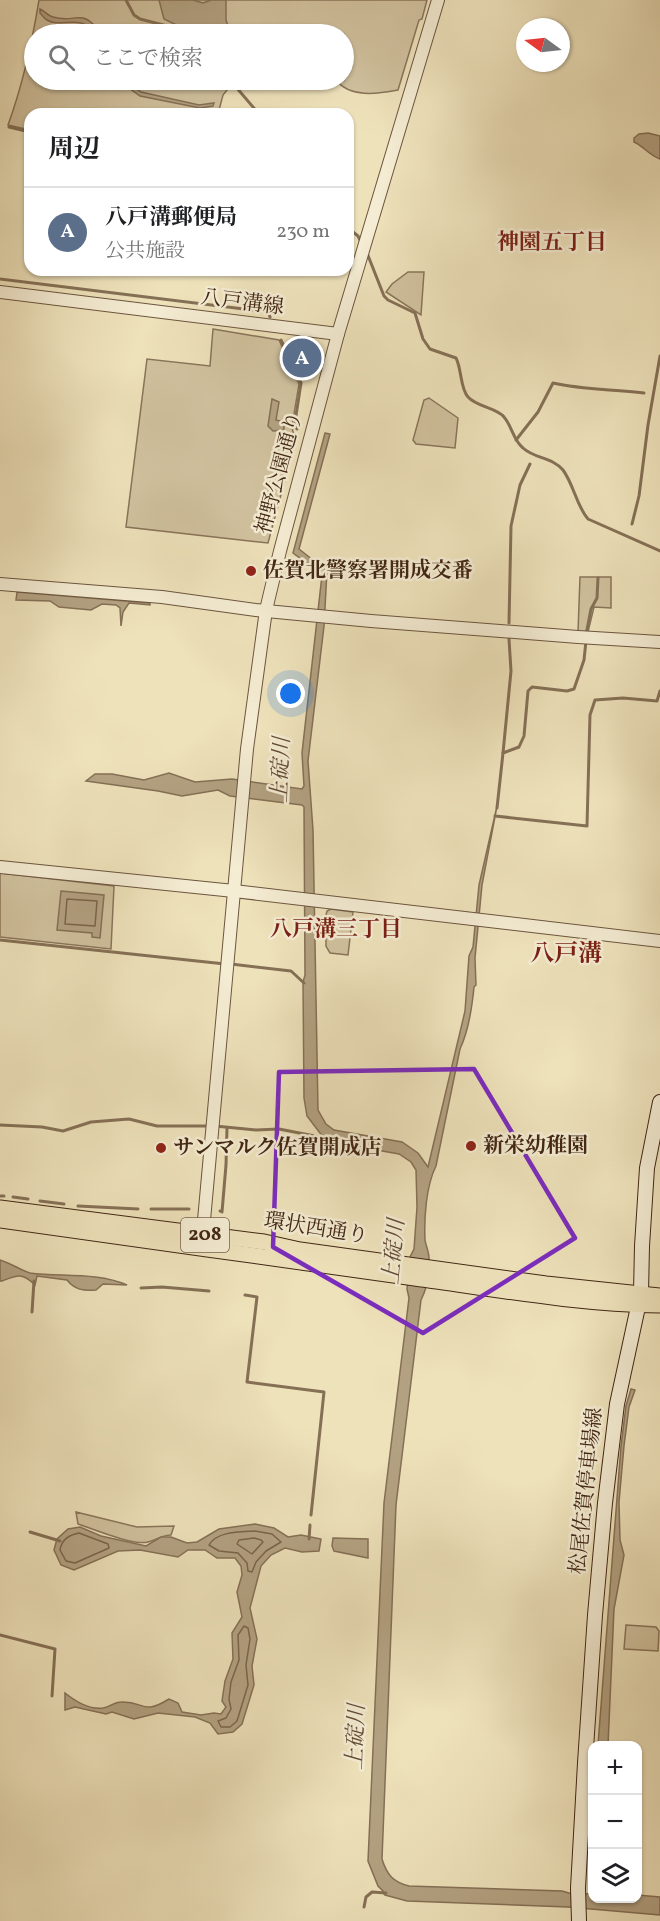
<!DOCTYPE html>
<html lang="ja">
<head>
<meta charset="utf-8">
<style>
	body { margin:0; font-family:Vollkorn,"Noto Serif JP",serif; background:#f6f6f6; color:#202124 }
	.controls { position:absolute; right:18px; bottom:18px; display:grid; overflow:hidden; border-radius:12px; box-shadow:0 2px 4px #0004 }
	.controls button { width:54px; height:54px; display:grid; place-items:center; padding:0; border:0; border-bottom:2px solid #e0e0e0; background:#fff; color:#202124; font:30px sans-serif }
	.compass { position:absolute; left:516px; top:18px; width:54px; height:54px; border-radius:50%; background:#fff; box-shadow:0 2px 4px #0004; rotate:285deg }
	.you { position:absolute; left:291px; top:694px; width:21px; height:21px; margin:-15px; border:4px solid #fff; border-radius:50%; background:#1a73e8; box-shadow:0 0 0 9px #1a73e833 }
	.badge { display:grid; place-items:center; width:39px; height:39px; border-radius:50%; background:#1a73e8; color:#fff; font-size:20px; font-weight:700 }
	.pin { position:absolute; translate:-50% -50%; border:3px solid #fff; box-shadow:0 2px 6px #0006 }
	.list { margin:0; padding:0; list-style:none }
	h2 { display:flex; justify-content:space-between; align-items:center; height:78px; margin:0; padding:0 24px; font-size:26px }
	h2 small { font-size:20px; font-weight:400; color:#757577 }
	.list li { display:grid; grid-template-columns:39px 1fr auto; gap:18px; align-items:center; box-sizing:border-box; height:90px; padding:0 24px; border-top:2px solid #e0e0e0 }
	.list b { display:block; font-size:22px; white-space:nowrap }
	.list p { margin:0; font-size:20px; white-space:nowrap; color:#757577 }
	.list em { font-size:20px; font-style:normal; color:#757577 }
	.icon { flex:none; width:33px; height:33px; fill:none; stroke:currentColor; stroke-width:2; stroke-linecap:round; stroke-linejoin:round }
	.map { position:relative; flex:none; width:660px; height:1921px; overflow:hidden }
	.search { position:absolute; background:#fff; box-shadow:0 2px 4px #0004; left:24px; top:24px; width:330px; height:66px; display:flex; align-items:center; gap:15px; box-sizing:border-box; padding:0 21px; border-radius:33px; color:#757577; font-size:22px }
	.panel { position:absolute; background:#fff; box-shadow:0 2px 4px #0004; left:24px; top:108px; width:330px; height:168px; border-radius:18px }
	.map>svg:first-child { display:block }
	.green { fill:#d1c29f; stroke:#89745a; stroke-width:1.5 }
	.water { fill:#b3a282; stroke:#857056; stroke-width:1.5 }
	.lines { fill:none; stroke-linecap:round; stroke-linejoin:round }
	.shore { stroke:#7a644b; stroke-width:1.5 }
	.stream { stroke:#857056; stroke-width:3 }
	.tertiary-casing { stroke:#6c553e; stroke-width:14 }
	.secondary-casing { stroke:#412614; stroke-width:16 }
	.trunk-casing { stroke:#412614; stroke-width:17 }
	.tertiary { stroke:#f4ecd3; stroke-width:12 }
	.secondary { stroke:#f4ecd3; stroke-width:14 }
	.trunk { stroke:#eee2bb; stroke-width:15 }
	.marked { fill:none; stroke:#7b2cbf; stroke-width:4.5; stroke-linejoin:round }
	.poi-dot { fill:#8f2418; stroke:#f4ecd3; stroke-width:2 }
	.labels { text-anchor:middle; dominant-baseline:central; stroke-width:5; stroke-linejoin:round; paint-order:stroke }
	.shield { fill:#f4ecd3; stroke:#77614d; stroke-width:1.5 }
	.shield-label { font-size:20px; font-weight:bold; fill:#412614 }
	.street-label { font-size:21px; fill:#412614; stroke:#f4ecd3 }
	.poi-label { font-size:21px; font-weight:bold; fill:#412614; stroke:#f4ecd3; text-anchor:start }
	.neighbourhood-label { font-size:22px; font-weight:bold; fill:#7a1f14; stroke:#f4ecd3 }
	.water-label { font-size:22px; font-style:italic; fill:#634b35; stroke:#f4ecd3 }
	.quarter-label { font-size:24px; font-weight:bold; fill:#7a1f14; stroke:#f4ecd3 }
</style>
</head>
<body>
<div class="map">
<svg width="660" height="1921" viewBox="0 0 660 1921">
	<rect width="100%" height="100%" fill="#eee2bb"/>
	<filter id="stains"><feTurbulence type="fractalNoise" baseFrequency=".00333" numOctaves="4"/><feColorMatrix values="0 0 0 0 .2 0 0 0 0 .09 0 0 0 0 .02 0 0 0 .5 -.17"/></filter>
	<radialGradient id="worn" r=".72"><stop offset=".6" stop-color="#630" stop-opacity="0"/><stop offset="1" stop-color="#630" stop-opacity=".3"/></radialGradient>
	<g class="green">
		<path d="M39 0H427L422 19 419 20 398 90C377 94 350 98 336 80H344V34H34V80H235L223 95 218 114H30V130L8 125C23 84 32 43 39 0Z"/>
		<polygon points="408,272 424,272 421,315 386,292 392,284"/>
		<polygon points="213,329 279,340 299,384 292,426 293,432 297,435 268,543 126,527 147,359 210,366"/>
		<polygon points="429,398 458,418 455,448 416,444 413,440 424,400"/>
		<polygon points="580,577 611,577 611,608 594,607 588,632 578,632"/>
		<polygon points="0,873 114,886 111,949 0,937"/>
		<polygon points="331,909 353,912 348,955 330,953 326,946 326,915 327,911"/>
		<path d="M76 1512 137 1527 174 1526 171 1535C162 1535 157 1540 148 1542 134 1546 93 1529 78 1524Z"/>
		<polygon points="626,1625 656,1627 659,1631 658,1651 624,1649"/>
	</g>
	<g class="water">
		<polygon points="159,0 193,0 203,3 211,0 226,0 226,20 231,34 195,34 164,19"/>
		<path d="M40 9C45 11 48 16 53 17 77 24 82 6 101 34H96C80 12 61 29 47 20 44 18 42 15 40 13Z"/>
		<polygon points="118,80 124,80 141,92 199,105 214,103 213,106 200,108 140,96"/>
		<path d="M648 133 660 136V159C647 154 645 147 634 142V138L639 134Z"/>
		<polygon points="272,399 279,402 276,420 284,422 284,430 273,431 268,426"/>
		<path d="M325 433 330 434 299 549 327 571 324 626 308 761 313 830 318 1110 326 1124 334 1130 402 1142 418 1153 428 1167 465 1011 469 956 473 947 479 885 497 806 482 885 475 958 476 985 474 987C472 1008 469 1030 460 1049L436 1166C426 1186 424 1218 425 1240 426 1246 429 1252 429 1258 430 1272 427 1288 421 1300L396 1505 382 1859C387 1875 393 1882 409 1886L562 1891 569 1893 591 1894 592 1864V1898H638V1895L660 1897V1915L568 1907 407 1901 385 1895 382 1892 383 1891 378 1886 368 1861 384 1503 409 1298 407 1289 410 1257 414 1249 417 1207 416 1170 411 1162 399 1154 326 1141 307 1116 304 1098 303 982 305 975 304 807 302 805 230 796 218 790 182 796 158 791 86 781 95 774H112L144 780 169 773 195 782 232 779 302 789 304 786 302 753 322 575 293 553Z"/>
		<polygon points="17,592 150,603 150,605 129,603 123,612 121,626 120,608 116,605 102,604 91,610 59,607 50,601 16,600"/>
		<polygon points="61,891 104,895 100,938 92,937 92,933 57,930"/>
		<path d="M0 1260C8 1262 25 1272 30 1273 61 1277 97 1272 127 1285L103 1284 96 1290C83 1291 75 1290 67 1280L37 1276 35 1285C22 1272 17 1275 2 1281H0Z"/>
		<polygon points="631,1389 635,1390 629,1407 624,1446 619,1502 620,1540 624,1555 614,1609 608,1745 598,1745 621,1446 626,1406"/>
		<path d="M255 1524 274 1528 288 1537 301 1535 321 1539 319 1551 302 1552 285 1548 271 1555 261 1566 250 1608 257 1639 252 1666 254 1685 242 1724 233 1732 218 1734 210 1723 195 1717 158 1713 134 1719 112 1712 106 1714 75 1707 65 1710V1693C75 1701 89 1710 103 1708 109 1707 115 1702 121 1702 145 1701 142 1716 169 1699L178 1703 182 1712 201 1715 214 1713 221 1714 226 1707 222 1701 225 1681 233 1659 232 1633 242 1617 237 1592 242 1575 241 1566 235 1558H217L205 1550H188L178 1557 140 1550 118 1551 74 1570 61 1565 54 1550 57 1539 68 1529 80 1527 101 1536 146 1546 161 1537H171L187 1543 197 1542 219 1529Z"/>
		<polygon points="333,1538 368,1539 368,1558 334,1551 332,1546"/>
	</g>
	<g class="lines">
		<g class="shore">
			<polygon points="67,899 97,901 95,926 65,924"/>
			<path d="M255 1531 272 1534 281 1542 266 1551 256 1562 252 1572 248 1571 247 1563 238 1553 219 1551 209 1545C217 1531 240 1532 255 1531Z"/>
			<path d="M79 1533 108 1544 109 1548 75 1563 66 1561 60 1550C62 1539 69 1535 79 1533Z"/>
			<polygon points="254,1538 261,1540 263,1542 252,1554 237,1544 239,1540"/>
			<polygon points="244,1626 248,1628 250,1639 246,1665 248,1685 237,1721 230,1727 221,1727 218,1721 226,1718 231,1709 229,1699 231,1682 239,1660 238,1635"/>
		</g>
		<g class="stream">
			<polyline points="126,0 134,15 140,19 171,27 187,34"/>
			<polyline points="230,80 259,114"/>
			<polyline points="9,127 30,132"/>
			<polyline points="348,228 358,236 361,242"/>
			<path d="M367 253 384 296 388 300 415 313 423 339 430 349 456 358C462 370 460 388 468 397 477 407 497 408 504 417 512 426 513 440 523 448 535 459 552 457 563 470 574 485 576 505 588 519L660 551"/>
			<polyline points="0,279 268,312 270,317"/>
			<polyline points="281,340 301,383 295,422 297,429"/>
			<path d="M516 440 538 412 553 383C583 390 613 389 644 393"/>
			<polyline points="632,524 639,496 648,425 660,356"/>
			<polyline points="509,623 511,526 520,485 530,464"/>
			<polyline points="586,635 591,609 597,598 598,578"/>
			<polyline points="503,753 511,671 509,639"/>
			<polyline points="497,808 503,753 519,747 524,736 528,691 532,687 567,691 574,689 584,660 586,641"/>
			<polyline points="495,816 587,826 590,715 595,700 623,698 657,701 660,691"/>
			<polyline points="0,940 225,964"/>
			<polyline points="231,964 291,971 304,983"/>
			<polyline points="0,1125 42,1127 63,1131 91,1122 129,1119 157,1126 208,1126"/>
			<polyline points="215,1126 256,1130 279,1129 325,1138 326,1136"/>
			<polyline points="0,1196 4,1196"/>
			<polyline points="13,1197 28,1199"/>
			<polyline points="40,1201 64,1204"/>
			<polyline points="78,1206 138,1209"/>
			<polyline points="151,1209 189,1209"/>
			<polyline points="220,1211 222,1212 226,1165 227,1128"/>
			<polyline points="141,1288 162,1287 209,1291"/>
			<polyline points="245,1295 257,1297 247,1382 324,1392 311,1515"/>
			<polyline points="32,1312 34,1281"/>
			<polyline points="30,1532 60,1541"/>
			<polyline points="309,1539 310,1525"/>
			<polyline points="0,1635 55,1649 52,1696"/>
			<polyline points="364,1907 366,1897 372,1892 386,1893"/>
		</g>
		<defs>
			<g id="tertiary">
				<polyline points="0,292 338,334"/>
				<polyline points="0,584 162,597 256,610 371,621 578,637 660,642"/>
				<polyline points="0,867 234,891 660,941"/>
				<polyline points="202,1242 247,749 266,610 280,551 338,334 438,0"/>
			</g>
			<polyline id="secondary" points="579,1921 578,1888 585,1763 595,1615 605,1503 617,1404 641,1293 642,1246 647,1168 660,1102"/>
			<g id="trunk">
				<polyline points="0,1208 264,1242 300,1250 546,1284 660,1296"/>
				<path d="M0 1220C138 1239 277 1259 415 1278 496 1289 578 1304 660 1305"/>
			</g>
		</defs>
		<use href="#tertiary" class="tertiary-casing"/>
		<use href="#secondary" class="secondary-casing"/>
		<use href="#trunk" class="trunk-casing"/>
		<use href="#tertiary" class="tertiary"/>
		<use href="#secondary" class="secondary"/>
		<use href="#trunk" class="trunk"/>
	</g>
	<path class="marked" d="M474 1069 575 1238 423 1333 273 1247 279 1072Z"/>
	<g class="poi-dot">
		<circle cx="251" cy="571" r="6"/>
		<circle cx="471" cy="1146" r="6"/>
		<circle cx="161" cy="1148" r="6"/>
	</g>
	<g class="labels">
		<rect class="shield" x="181" y="1218" width="48" height="34" rx="4.5"/>
		<g class="shield-label">
			<text x="205" y="1235">208</text>
		</g>
		<g class="street-label">
			<text transform="translate(242 303) rotate(7)">八戸溝線</text>
			<text transform="translate(280 473) rotate(-75)">神野公園通り</text>
			<text transform="translate(316 1229) rotate(9)">環状西通り</text>
			<text transform="translate(587 1491) rotate(-84)">松尾佐賀停車場線</text>
		</g>
		<g class="poi-label">
			<text x="263" y="571">佐賀北警察署開成交番</text>
			<text x="483" y="1146">新栄幼稚園</text>
			<text x="173" y="1148">サンマルク佐賀開成店</text>
		</g>
		<g class="neighbourhood-label">
			<text x="552" y="243">神園五丁目</text>
			<text x="336" y="930">八戸溝三丁目</text>
		</g>
		<g class="water-label">
			<text transform="translate(282 770) rotate(-88)">上碇川</text>
			<text transform="translate(395 1252) rotate(-85)">上碇川</text>
			<text transform="translate(357 1737) rotate(-88)">上碇川</text>
		</g>
		<g class="quarter-label">
			<text x="566" y="955">八戸溝</text>
		</g>
	</g>
	<rect width="100%" height="100%" filter="url(#stains)"/>
	<rect width="100%" height="100%" fill="url(#worn)"/>
</svg>
<div class="controls">
<button>+</button>
<button>−</button>
<button><svg class="icon" aria-label="layers" viewBox="0 0 24 24"><path d="M12 4l9 5-9 5-9-5zM3 14l9 5 9-5"/></svg></button>
</div>
<svg class="compass" viewBox="-18 -18 36 36"><path d="M0-13l5 13h-10z" fill="#e53935"/><path d="M0 13l5-13h-10z" fill="#757577"/></svg>
<div class="you"></div>
<div class="pin badge" style="left:302px;top:358px;background:#5c6f8a">A</div>
<div class="search"><svg class="icon" aria-label="search" viewBox="0 0 24 24"><circle cx="10" cy="10" r="6"/><path d="M15 15l6 6"/></svg>ここで検索</div>
<section class="panel">
<h2>周辺<small></small></h2>
<ul class="list">
<li><span class="badge" style="background:#5c6f8a">A</span><div><b>八戸溝郵便局</b><p>公共施設</p></div><em>230 m</em></li>
</ul>
</section>
</div>
</body>
</html>
